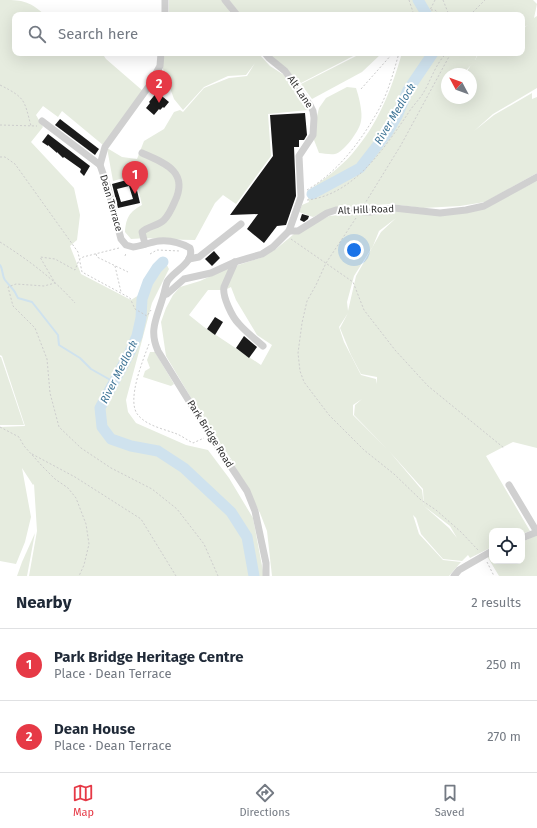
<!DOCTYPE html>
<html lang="en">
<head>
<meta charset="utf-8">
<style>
	body { margin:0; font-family:"Fira Sans",sans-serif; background:#f2f2f3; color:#1f2937 }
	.controls { position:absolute; right:12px; bottom:12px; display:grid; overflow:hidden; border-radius:8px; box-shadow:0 4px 16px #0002 }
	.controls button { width:36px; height:36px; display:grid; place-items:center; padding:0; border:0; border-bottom:1px solid #e0e1e3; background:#fff; color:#1f2937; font:20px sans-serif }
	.compass { position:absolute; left:441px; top:68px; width:36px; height:36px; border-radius:50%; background:#fff; box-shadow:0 4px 16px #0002; rotate:311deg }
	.you { position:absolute; left:354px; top:250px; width:14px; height:14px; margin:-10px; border:3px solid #fff; border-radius:50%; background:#1a73e8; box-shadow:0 0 0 6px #1a73e833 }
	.badge { display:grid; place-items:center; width:26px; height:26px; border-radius:50%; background:#e63946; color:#fff; font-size:13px; font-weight:700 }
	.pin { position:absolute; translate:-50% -33px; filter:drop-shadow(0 1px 2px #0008) }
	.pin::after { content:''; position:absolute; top:21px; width:14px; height:12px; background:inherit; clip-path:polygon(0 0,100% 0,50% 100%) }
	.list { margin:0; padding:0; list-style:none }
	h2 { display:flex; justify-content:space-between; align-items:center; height:52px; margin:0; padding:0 16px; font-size:17px }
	h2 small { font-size:13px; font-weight:400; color:#747a83 }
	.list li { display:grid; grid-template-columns:26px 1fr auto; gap:12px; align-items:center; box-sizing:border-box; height:72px; padding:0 16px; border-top:1px solid #e0e1e3 }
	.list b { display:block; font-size:15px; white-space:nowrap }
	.list p { margin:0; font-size:13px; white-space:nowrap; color:#747a83 }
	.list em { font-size:13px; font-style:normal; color:#747a83 }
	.icon { flex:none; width:22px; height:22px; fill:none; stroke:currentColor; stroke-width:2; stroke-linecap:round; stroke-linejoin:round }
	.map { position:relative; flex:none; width:537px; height:576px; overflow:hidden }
	.search { position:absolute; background:#fff; box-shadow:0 4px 16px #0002; left:12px; right:12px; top:12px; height:44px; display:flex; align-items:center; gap:10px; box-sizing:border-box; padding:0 14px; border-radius:8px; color:#747a83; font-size:15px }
	.sheet { height:196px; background:#fff }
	nav { display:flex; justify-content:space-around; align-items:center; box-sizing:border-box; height:56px; border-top:1px solid #e0e1e3; background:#fff; font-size:11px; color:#747a83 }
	nav a { display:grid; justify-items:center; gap:2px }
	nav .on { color:#e63946 }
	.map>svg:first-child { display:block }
	.green { fill:#e6ecdf; fill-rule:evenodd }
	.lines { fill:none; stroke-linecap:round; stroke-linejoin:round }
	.stream { stroke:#cfe2ee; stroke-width:2 }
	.river { stroke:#cfe2ee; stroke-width:11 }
	.building { fill:#1a1a1a; fill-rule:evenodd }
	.path { stroke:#cdcdcd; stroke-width:1; stroke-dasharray:2 2; stroke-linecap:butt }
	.minor { stroke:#d0d0d0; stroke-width:7 }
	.labels { text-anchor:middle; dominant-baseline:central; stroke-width:4; stroke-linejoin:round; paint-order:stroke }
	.street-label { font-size:10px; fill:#333; stroke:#fff }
	.water-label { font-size:11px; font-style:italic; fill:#3f7597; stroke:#fff }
</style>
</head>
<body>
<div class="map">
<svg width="537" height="576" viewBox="0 0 537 576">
	<rect width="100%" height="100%" fill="#fff"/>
	<g class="green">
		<path d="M0 0C22 0 28 0 45 15H15V53H102L106 59 143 91 103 145 62 111 58 117 43 106 36 115 43 127 31 142 74 188 80 215 77 240 70 246 81 274 131 300 147 290 163 258 169 269 152 303 126 400 128 412 136 423 186 445 208 450 229 478 253 518 263 571V576H29L37 531 34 484 33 485 22 468 31 517 25 542 16 564 0 561V427L25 426 2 356 0 355Z"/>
		<polygon points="169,0 223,0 230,12 226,15 169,15"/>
		<path d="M229 0H533L537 4 534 18 537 16V88L493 114 474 131 494 115 532 93V99L537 97V173L485 202 460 206 423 208 390 204 333 208 313 217 299 212 302 205 309 202 307 192C322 180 339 169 352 154 378 124 391 91 402 53H478L475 60 479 53H522V29L528 25 522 28V15H421L426 6 416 15H241ZM471 65 465 74H471V98H447V74H463Z"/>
		<path d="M165 53H258L270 66 284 75 296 90 308 110 268 114 271 156 236 204 223 195 215 203 195 240C173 240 152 237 131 239L125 232C126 218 129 212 142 205L135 175 113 181 107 148 122 157 137 159 144 141 164 129 174 112 180 110 183 112 204 88 229 78 247 76 255 63 246 75 228 76 204 87 183 110 174 99 162 66Z"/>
		<polygon points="268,53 359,53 301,83"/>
		<polygon points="362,53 382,53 362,72 312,99 301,84"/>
		<path d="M347 87 356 88C359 97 363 113 361 121 360 130 344 152 335 154 330 155 323 153 319 153L314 140 316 120 319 108 326 98Z"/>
		<path d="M537 181V448L513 442 486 456 530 531 522 534V531H492V547L470 558 468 555 462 561 443 559 421 534 416 518 413 515 419 534 443 560 461 562 449 576H272L267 531 260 513 231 459 203 418 166 356 161 322 166 308 173 295 180 287 200 281 226 269 260 258 276 249 294 234 329 216 393 210H480ZM396 218 381 232 356 276 348 311 347 302 354 276 373 246 379 231ZM231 287 236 300 257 335 272 345 261 365 204 327 189 315 208 290H225ZM348 313 340 328 351 355 361 374 377 377V384L376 379 361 375 344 342 339 327ZM362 399 355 405 354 415 387 449 353 415V405ZM389 451 423 489 424 506 450 526 457 538 449 528 424 506 422 490Z"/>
		<polygon points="150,352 155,352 174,384 171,386 143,377 145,371 150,368 147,360"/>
		<polygon points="0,357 1,357 24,425 0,425"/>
		<polygon points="35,533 27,576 17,576 22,562"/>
		<polygon points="537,535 537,576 499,576 487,556 492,554 492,561 522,561 522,542"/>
	</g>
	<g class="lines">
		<path class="stream" d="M0 265C3 269 2 276 5 280 11 288 14 288 18 298L32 302 58 335 59 345 80 358 91 369 114 382"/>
		<g class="river">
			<polyline points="418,0 427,15"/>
			<polyline points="312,194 360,168 387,133 397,116 408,90 433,53"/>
			<polyline points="163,262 157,268 148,282 142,299 141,318 137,336 130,352 100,408 102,427 111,439 131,446 158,451 184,468 231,512 247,537 254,576"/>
		</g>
	</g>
	<g class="building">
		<polygon points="157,92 169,102 164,108 163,107 160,110 159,109 154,115 146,108 150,103 149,102"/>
		<polygon points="305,113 307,135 304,140 299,140 299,147 294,147 296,196 286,225 277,226 264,243 247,229 258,214 230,215 273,156 270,115"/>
		<polygon points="60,119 99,149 95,155 55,125"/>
		<polygon points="48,134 90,166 84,176 80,172 81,169 64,157 63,158 57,152 57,153 48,145 48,146 42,142"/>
		<path d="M134 178 140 203 118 208 112 184ZM129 186 133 199 121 202 117 189Z"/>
		<polygon points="302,214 309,216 308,219 304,222 300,220"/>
		<polygon points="214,251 220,258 212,266 205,259"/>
		<polygon points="215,317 223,322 215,335 207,329"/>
		<polygon points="244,336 257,347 249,358 236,348"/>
	</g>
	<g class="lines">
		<g class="path">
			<polyline points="409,0 414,15"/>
			<polyline points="435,0 430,10 435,10 441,15"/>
			<polyline points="443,0 449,15"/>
			<polyline points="470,15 485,0"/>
			<path d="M0 85C26 98 24 100 31 126"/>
			<polyline points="361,89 393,53"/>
			<polyline points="0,125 37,126"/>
			<polyline points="0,157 5,157 15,164 78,252 82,272 130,298 135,309 147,316 151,310"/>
			<path d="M307 190C336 173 358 145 375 116 387 97 393 74 399 53"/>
			<path d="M307 200C353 195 383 150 407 115 411 108 417 102 422 95 430 83 436 62 447 53"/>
			<polyline points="364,205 401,145 451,53"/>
			<polyline points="356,218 326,263 316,285 307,301 302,323 298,353 300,371 304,382 329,415 364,450 394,474 421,500 436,510 461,532 478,550"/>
			<polyline points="291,239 353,282 364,310 395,350 428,386 504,448"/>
			<path d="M0 242C27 259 54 279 75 303"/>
			<polyline points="119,248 83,257 79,260 75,270 55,259 40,257 55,283 44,286 16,284 8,287 13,306 35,328 47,359 50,393 59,427 81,448 111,468 152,489 177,509 204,544 218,576"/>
			<polyline points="96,254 97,257 128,272"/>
			<polyline points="150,254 157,250 180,251"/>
			<polyline points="125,256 126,253"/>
			<polyline points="115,266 121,292"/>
			<path d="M149 344C143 360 126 401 138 415 147 426 164 429 177 434 182 436 187 440 193 443L204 438"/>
			<polyline points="0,427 19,437 24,446 43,467 55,479 68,488 76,498 86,524 89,544 84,565 79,576"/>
			<polyline points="32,454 75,477 141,519 176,576"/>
			<polyline points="487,562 494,576"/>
		</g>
		<g class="minor">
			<polyline points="165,0 165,15"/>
			<polyline points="225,0 237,15"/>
			<path d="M161 53 160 66 149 86 105 147 100 165 107 185 121 239 126 245 133 247C142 246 150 242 159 241 169 240 181 243 190 248 195 263 173 271 167 282 165 288 164 295 162 300 156 320 149 331 158 351L210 435 247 491 255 511 266 563V576"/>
			<polyline points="42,121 100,165"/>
			<path d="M142 153C164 163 189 171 175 201 172 208 169 215 164 220 158 226 148 226 142 232L145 244"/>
			<polyline points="289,231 298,231 327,213 336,210 370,212 394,208 440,213 466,210 484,206 537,177"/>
			<polyline points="189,259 199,257 241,224"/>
			<path d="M235 262 224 287C222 296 232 317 239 324 246 332 255 339 263 346"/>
			<polyline points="164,295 167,294 184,279 211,273 235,262 262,254 273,247 289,231 301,197 299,156 313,135 314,118 313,111 310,105 285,71 269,58 265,53"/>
			<polyline points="509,485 537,532"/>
			<polyline points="522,538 537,532"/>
			<polyline points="454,576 459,570 492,551"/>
		</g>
	</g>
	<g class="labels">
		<g class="street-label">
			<text transform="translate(300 92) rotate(56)">Alt Lane</text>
			<text transform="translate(111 203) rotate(74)">Dean Terrace</text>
			<text transform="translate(366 210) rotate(-2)">Alt Hill Road</text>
			<text transform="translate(210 434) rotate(58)">Park Bridge Road</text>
		</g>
		<g class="water-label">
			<text transform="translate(395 114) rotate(-59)">River Medlock</text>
			<text transform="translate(119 372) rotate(-63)">River Medlock</text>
		</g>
	</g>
</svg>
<div class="controls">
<button><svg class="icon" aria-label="locate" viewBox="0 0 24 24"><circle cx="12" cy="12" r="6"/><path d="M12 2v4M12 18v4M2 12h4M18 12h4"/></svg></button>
</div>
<svg class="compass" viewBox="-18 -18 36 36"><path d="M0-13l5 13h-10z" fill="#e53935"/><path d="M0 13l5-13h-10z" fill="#747a83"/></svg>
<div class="you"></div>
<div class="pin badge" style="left:135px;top:194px">1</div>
<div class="pin badge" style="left:159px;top:103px">2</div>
<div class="search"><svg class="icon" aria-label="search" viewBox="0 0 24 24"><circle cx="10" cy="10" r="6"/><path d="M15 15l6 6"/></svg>Search here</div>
</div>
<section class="sheet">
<h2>Nearby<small>2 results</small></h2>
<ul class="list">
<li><span class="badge">1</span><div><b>Park Bridge Heritage Centre</b><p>Place · Dean Terrace</p></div><em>250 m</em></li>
<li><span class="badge">2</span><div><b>Dean House</b><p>Place · Dean Terrace</p></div><em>270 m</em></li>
</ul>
</section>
<nav>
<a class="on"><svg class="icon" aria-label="map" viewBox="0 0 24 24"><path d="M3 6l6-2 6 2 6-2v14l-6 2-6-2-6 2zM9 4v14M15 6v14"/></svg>Map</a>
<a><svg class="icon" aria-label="directions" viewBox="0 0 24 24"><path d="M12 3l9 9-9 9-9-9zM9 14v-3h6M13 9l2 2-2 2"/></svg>Directions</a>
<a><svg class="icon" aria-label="saved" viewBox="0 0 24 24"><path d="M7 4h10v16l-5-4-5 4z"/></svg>Saved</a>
</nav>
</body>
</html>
